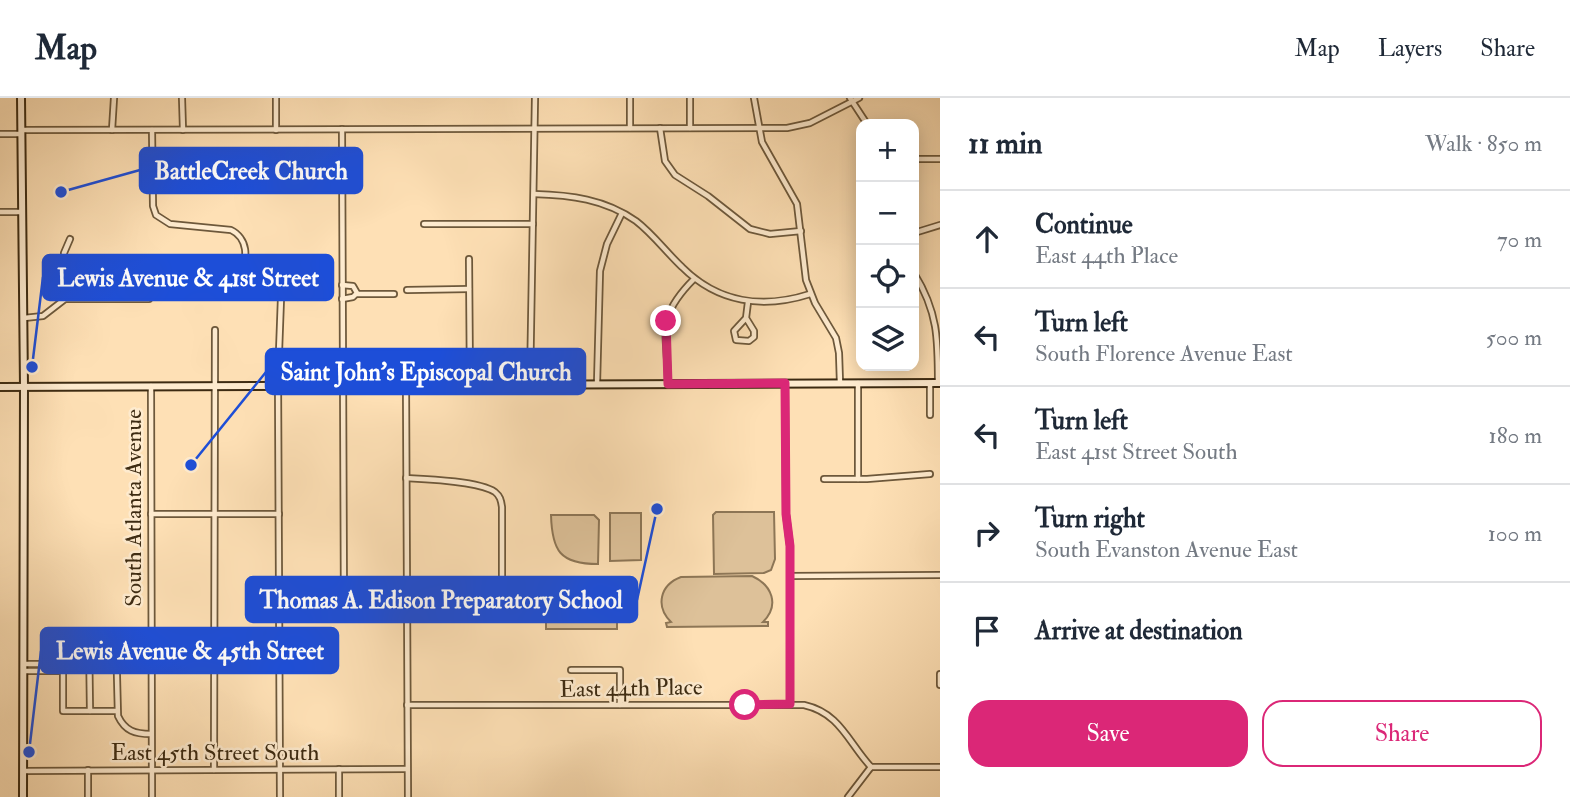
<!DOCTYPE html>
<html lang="en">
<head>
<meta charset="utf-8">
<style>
	body { margin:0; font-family:"IM FELL Double Pica",serif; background:#f6f6f7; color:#1f2937 }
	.controls { position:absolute; right:21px; top:21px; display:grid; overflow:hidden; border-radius:14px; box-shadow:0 4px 18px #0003 }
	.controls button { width:63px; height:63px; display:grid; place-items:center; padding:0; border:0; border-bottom:2px solid #e0e1e3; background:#fff; color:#1f2937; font:35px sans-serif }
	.stop { position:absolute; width:21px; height:21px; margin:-16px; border:5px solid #db2777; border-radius:50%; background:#fff }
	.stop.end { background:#db2777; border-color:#fff; box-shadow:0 2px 7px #0008 }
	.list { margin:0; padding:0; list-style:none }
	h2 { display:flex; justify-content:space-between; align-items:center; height:91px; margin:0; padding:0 28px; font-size:30px }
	h2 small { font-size:23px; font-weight:400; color:#747a83 }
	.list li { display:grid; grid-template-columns:46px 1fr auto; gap:21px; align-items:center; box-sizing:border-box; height:98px; padding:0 28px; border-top:2px solid #e0e1e3 }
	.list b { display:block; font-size:26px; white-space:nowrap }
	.list p { margin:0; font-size:23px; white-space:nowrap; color:#747a83 }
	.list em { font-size:23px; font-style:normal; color:#747a83 }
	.actions { display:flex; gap:14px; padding:21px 28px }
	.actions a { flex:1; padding:16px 0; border:2px solid #db2777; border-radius:21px; text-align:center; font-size:24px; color:#db2777 }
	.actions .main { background:#db2777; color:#fff }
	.icon { flex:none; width:38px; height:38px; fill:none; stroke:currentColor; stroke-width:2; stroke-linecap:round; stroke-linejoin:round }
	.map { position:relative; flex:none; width:940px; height:699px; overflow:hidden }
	header { display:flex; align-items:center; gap:42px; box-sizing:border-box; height:98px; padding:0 35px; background:#fff; border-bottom:2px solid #e0e1e3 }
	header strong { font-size:33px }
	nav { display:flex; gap:38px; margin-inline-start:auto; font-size:24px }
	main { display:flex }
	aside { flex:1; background:#fff }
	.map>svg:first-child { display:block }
	.green { fill:#ddc199; stroke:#8d7656; stroke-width:2 }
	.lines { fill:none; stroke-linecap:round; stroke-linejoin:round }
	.street-casing { stroke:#6d583b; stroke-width:8 }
	.secondary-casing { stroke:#3d2b12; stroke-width:10 }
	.street { stroke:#feebcf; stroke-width:4.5 }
	.secondary { stroke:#feebcf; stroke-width:6 }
	.route { stroke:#db2777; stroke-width:9 }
	.labels { text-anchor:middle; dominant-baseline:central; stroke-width:5; stroke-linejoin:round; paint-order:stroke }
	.street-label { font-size:23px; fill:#3d2b12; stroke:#feebcf }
	.leader { fill:none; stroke:#1d4ed8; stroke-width:2.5 }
	.callout-dot { fill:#1d4ed8; stroke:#feebcf; stroke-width:2.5 }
	.callout { fill:#1d4ed8; stroke:#1d4ed8; stroke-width:2.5 }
	.callout-label { font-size:24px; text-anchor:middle; font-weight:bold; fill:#fff }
</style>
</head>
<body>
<header>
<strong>Map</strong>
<nav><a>Map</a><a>Layers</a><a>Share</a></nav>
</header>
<main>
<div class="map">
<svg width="940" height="699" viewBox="0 0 940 699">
	<rect width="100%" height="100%" fill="#fee0b5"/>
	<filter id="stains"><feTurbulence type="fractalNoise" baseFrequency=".00286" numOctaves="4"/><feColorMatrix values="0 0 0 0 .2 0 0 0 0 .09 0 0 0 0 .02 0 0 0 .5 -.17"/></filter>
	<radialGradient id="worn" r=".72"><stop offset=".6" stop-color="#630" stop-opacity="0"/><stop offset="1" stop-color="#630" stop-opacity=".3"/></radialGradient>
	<g class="green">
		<polygon points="716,414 774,414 775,461 771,472 764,475 714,476 713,417"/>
		<polygon points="610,415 641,415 641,462 610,463"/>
		<path d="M551 417H594L599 422 598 466C560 466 552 453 551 417Z"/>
		<path d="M752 478C772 487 780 507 763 524H768V528L667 529 666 525 671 524C655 508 660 487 681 479Z"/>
		<polygon points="617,496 617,531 546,531 546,497"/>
	</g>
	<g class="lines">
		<defs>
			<g id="street">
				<polyline points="182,0 183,32"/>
				<polyline points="276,0 276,32"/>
				<polyline points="630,0 630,30"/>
				<polyline points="690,0 690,30"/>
				<polyline points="754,0 762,44 797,106 806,182 815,205 836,240 839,255 840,285"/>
				<polyline points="850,0 867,26"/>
				<polyline points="660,30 665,63 675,77 708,98 750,131 770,136 801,133"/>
				<polyline points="342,31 344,509"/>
				<polyline points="22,32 787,30 810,25 859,0"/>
				<polyline points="112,32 114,0"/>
				<path d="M152 32 153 108 156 117 170 126 231 132C246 139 252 162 235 173 229 177 220 177 213 177L209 173 210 169 217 167 223 176"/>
				<polyline points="0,36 21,36"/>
				<polyline points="914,61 940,61"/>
				<path d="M534 96C570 97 605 101 636 123 653 136 666 154 682 169 718 205 763 211 810 196"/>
				<polyline points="0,114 22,114"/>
				<polyline points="424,126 533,126"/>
				<polyline points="914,135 940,127"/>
				<polyline points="469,161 470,287"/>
				<path d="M914 175C938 214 938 241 938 285"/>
				<polyline points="342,187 353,188 357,195 353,199 342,201"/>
				<polyline points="407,192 469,191"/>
				<polyline points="357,196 394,196"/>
				<polyline points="65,201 64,155 70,141"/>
				<polyline points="24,220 43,218 65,201 149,201"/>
				<polyline points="746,220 734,233 736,242 749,243 754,239 754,233 746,220 748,204"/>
				<polyline points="785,285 786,416 790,448 790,606"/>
				<polyline points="858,285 858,381"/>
				<polyline points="930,285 930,317"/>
				<polyline points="530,286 535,0"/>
				<polyline points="597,286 600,173 607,146 622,115"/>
				<path d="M668 286C668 235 654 221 694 181"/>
				<polyline points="406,287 408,699"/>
				<polyline points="151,288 152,699"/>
				<path d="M406 380C426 381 479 383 495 394 500 398 501 402 502 409V509"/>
				<polyline points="824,381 867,381 930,376"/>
				<polyline points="151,416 279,416"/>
				<polyline points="790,478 940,477"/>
				<polyline points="279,510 531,509"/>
				<polyline points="89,540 90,613"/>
				<polyline points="24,566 63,566"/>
				<polyline points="571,572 620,572 620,607"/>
				<polyline points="24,573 63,573"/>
				<polyline points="940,576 940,587"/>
				<path d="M407 607H804C840 615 848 644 871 669"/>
				<path d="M116 613H63V540H116L118 618C125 633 135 636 151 636"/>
				<polyline points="871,669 940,669"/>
				<polyline points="339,671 339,699"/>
				<polyline points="88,672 88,699"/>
				<polyline points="214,672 215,232"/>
				<polyline points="23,673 407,671"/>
				<polyline points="280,699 278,281 281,200 284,189"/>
				<polyline points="848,699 871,669"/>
			</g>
			<g id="secondary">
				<polyline points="21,0 24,289 23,699"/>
				<polyline points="0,289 940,285"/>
			</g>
		</defs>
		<use href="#street" class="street-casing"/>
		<use href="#secondary" class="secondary-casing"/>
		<use href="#street" class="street"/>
		<use href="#secondary" class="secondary"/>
	</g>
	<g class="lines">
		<polyline class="route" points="666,223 668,286 785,285 786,416 790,448 790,606 745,607"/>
	</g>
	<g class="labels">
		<g class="street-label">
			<text transform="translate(133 410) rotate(-90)">South Atlanta Avenue</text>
			<text transform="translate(631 590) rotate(-1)">East 44th Place</text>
			<text x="215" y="654">East 45th Street South</text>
		</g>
	</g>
	<path class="leader" d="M61 94L140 72M32 269L43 179M191 367L266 274M657 411L637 502M29 654L41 553"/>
	<g class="callout-dot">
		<circle cx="61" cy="94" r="7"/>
		<circle cx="32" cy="269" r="7"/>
		<circle cx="191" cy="367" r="7"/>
		<circle cx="657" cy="411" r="7"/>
		<circle cx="29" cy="654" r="7"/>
	</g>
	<g class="callout">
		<rect x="140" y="50" width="222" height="45" rx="7"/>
		<rect x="43" y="157" width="290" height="45" rx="7"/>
		<rect x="266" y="251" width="319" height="45" rx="7"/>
		<rect x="246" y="479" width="391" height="45" rx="7"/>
		<rect x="41" y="530" width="297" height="45" rx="7"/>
	</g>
	<g class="callout-label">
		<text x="251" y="81">BattleCreek Church</text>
		<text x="188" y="188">Lewis Avenue &amp; 41st Street</text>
		<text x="426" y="282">Saint John's Episcopal Church</text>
		<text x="441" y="510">Thomas A. Edison Preparatory School</text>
		<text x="190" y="561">Lewis Avenue &amp; 45th Street</text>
	</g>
	<rect width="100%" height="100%" filter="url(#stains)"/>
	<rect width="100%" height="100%" fill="url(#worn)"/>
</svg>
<div class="controls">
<button>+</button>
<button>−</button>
<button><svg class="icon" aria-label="locate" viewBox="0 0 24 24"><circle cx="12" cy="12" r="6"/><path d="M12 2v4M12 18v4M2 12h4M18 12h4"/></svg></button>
<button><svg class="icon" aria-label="layers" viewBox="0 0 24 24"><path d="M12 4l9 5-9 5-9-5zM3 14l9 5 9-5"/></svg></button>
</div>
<div class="stop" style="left:745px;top:607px"></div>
<div class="stop end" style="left:666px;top:223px"></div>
</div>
<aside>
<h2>11 min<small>Walk · 850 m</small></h2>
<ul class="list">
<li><svg class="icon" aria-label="ahead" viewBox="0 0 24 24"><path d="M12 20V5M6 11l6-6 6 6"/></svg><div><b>Continue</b><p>East 44th Place</p></div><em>70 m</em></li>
<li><svg class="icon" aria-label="left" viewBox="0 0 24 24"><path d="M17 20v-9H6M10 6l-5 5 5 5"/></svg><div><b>Turn left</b><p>South Florence Avenue East</p></div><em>500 m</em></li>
<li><svg class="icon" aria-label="left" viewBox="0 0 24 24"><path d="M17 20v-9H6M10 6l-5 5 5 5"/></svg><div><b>Turn left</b><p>East 41st Street South</p></div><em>180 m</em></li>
<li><svg class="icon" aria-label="right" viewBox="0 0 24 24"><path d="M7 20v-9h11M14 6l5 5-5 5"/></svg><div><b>Turn right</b><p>South Evanston Avenue East</p></div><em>100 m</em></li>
<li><svg class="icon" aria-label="arrive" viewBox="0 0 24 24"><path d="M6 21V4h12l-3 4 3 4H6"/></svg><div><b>Arrive at destination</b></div></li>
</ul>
<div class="actions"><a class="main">Save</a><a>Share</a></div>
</aside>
</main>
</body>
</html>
